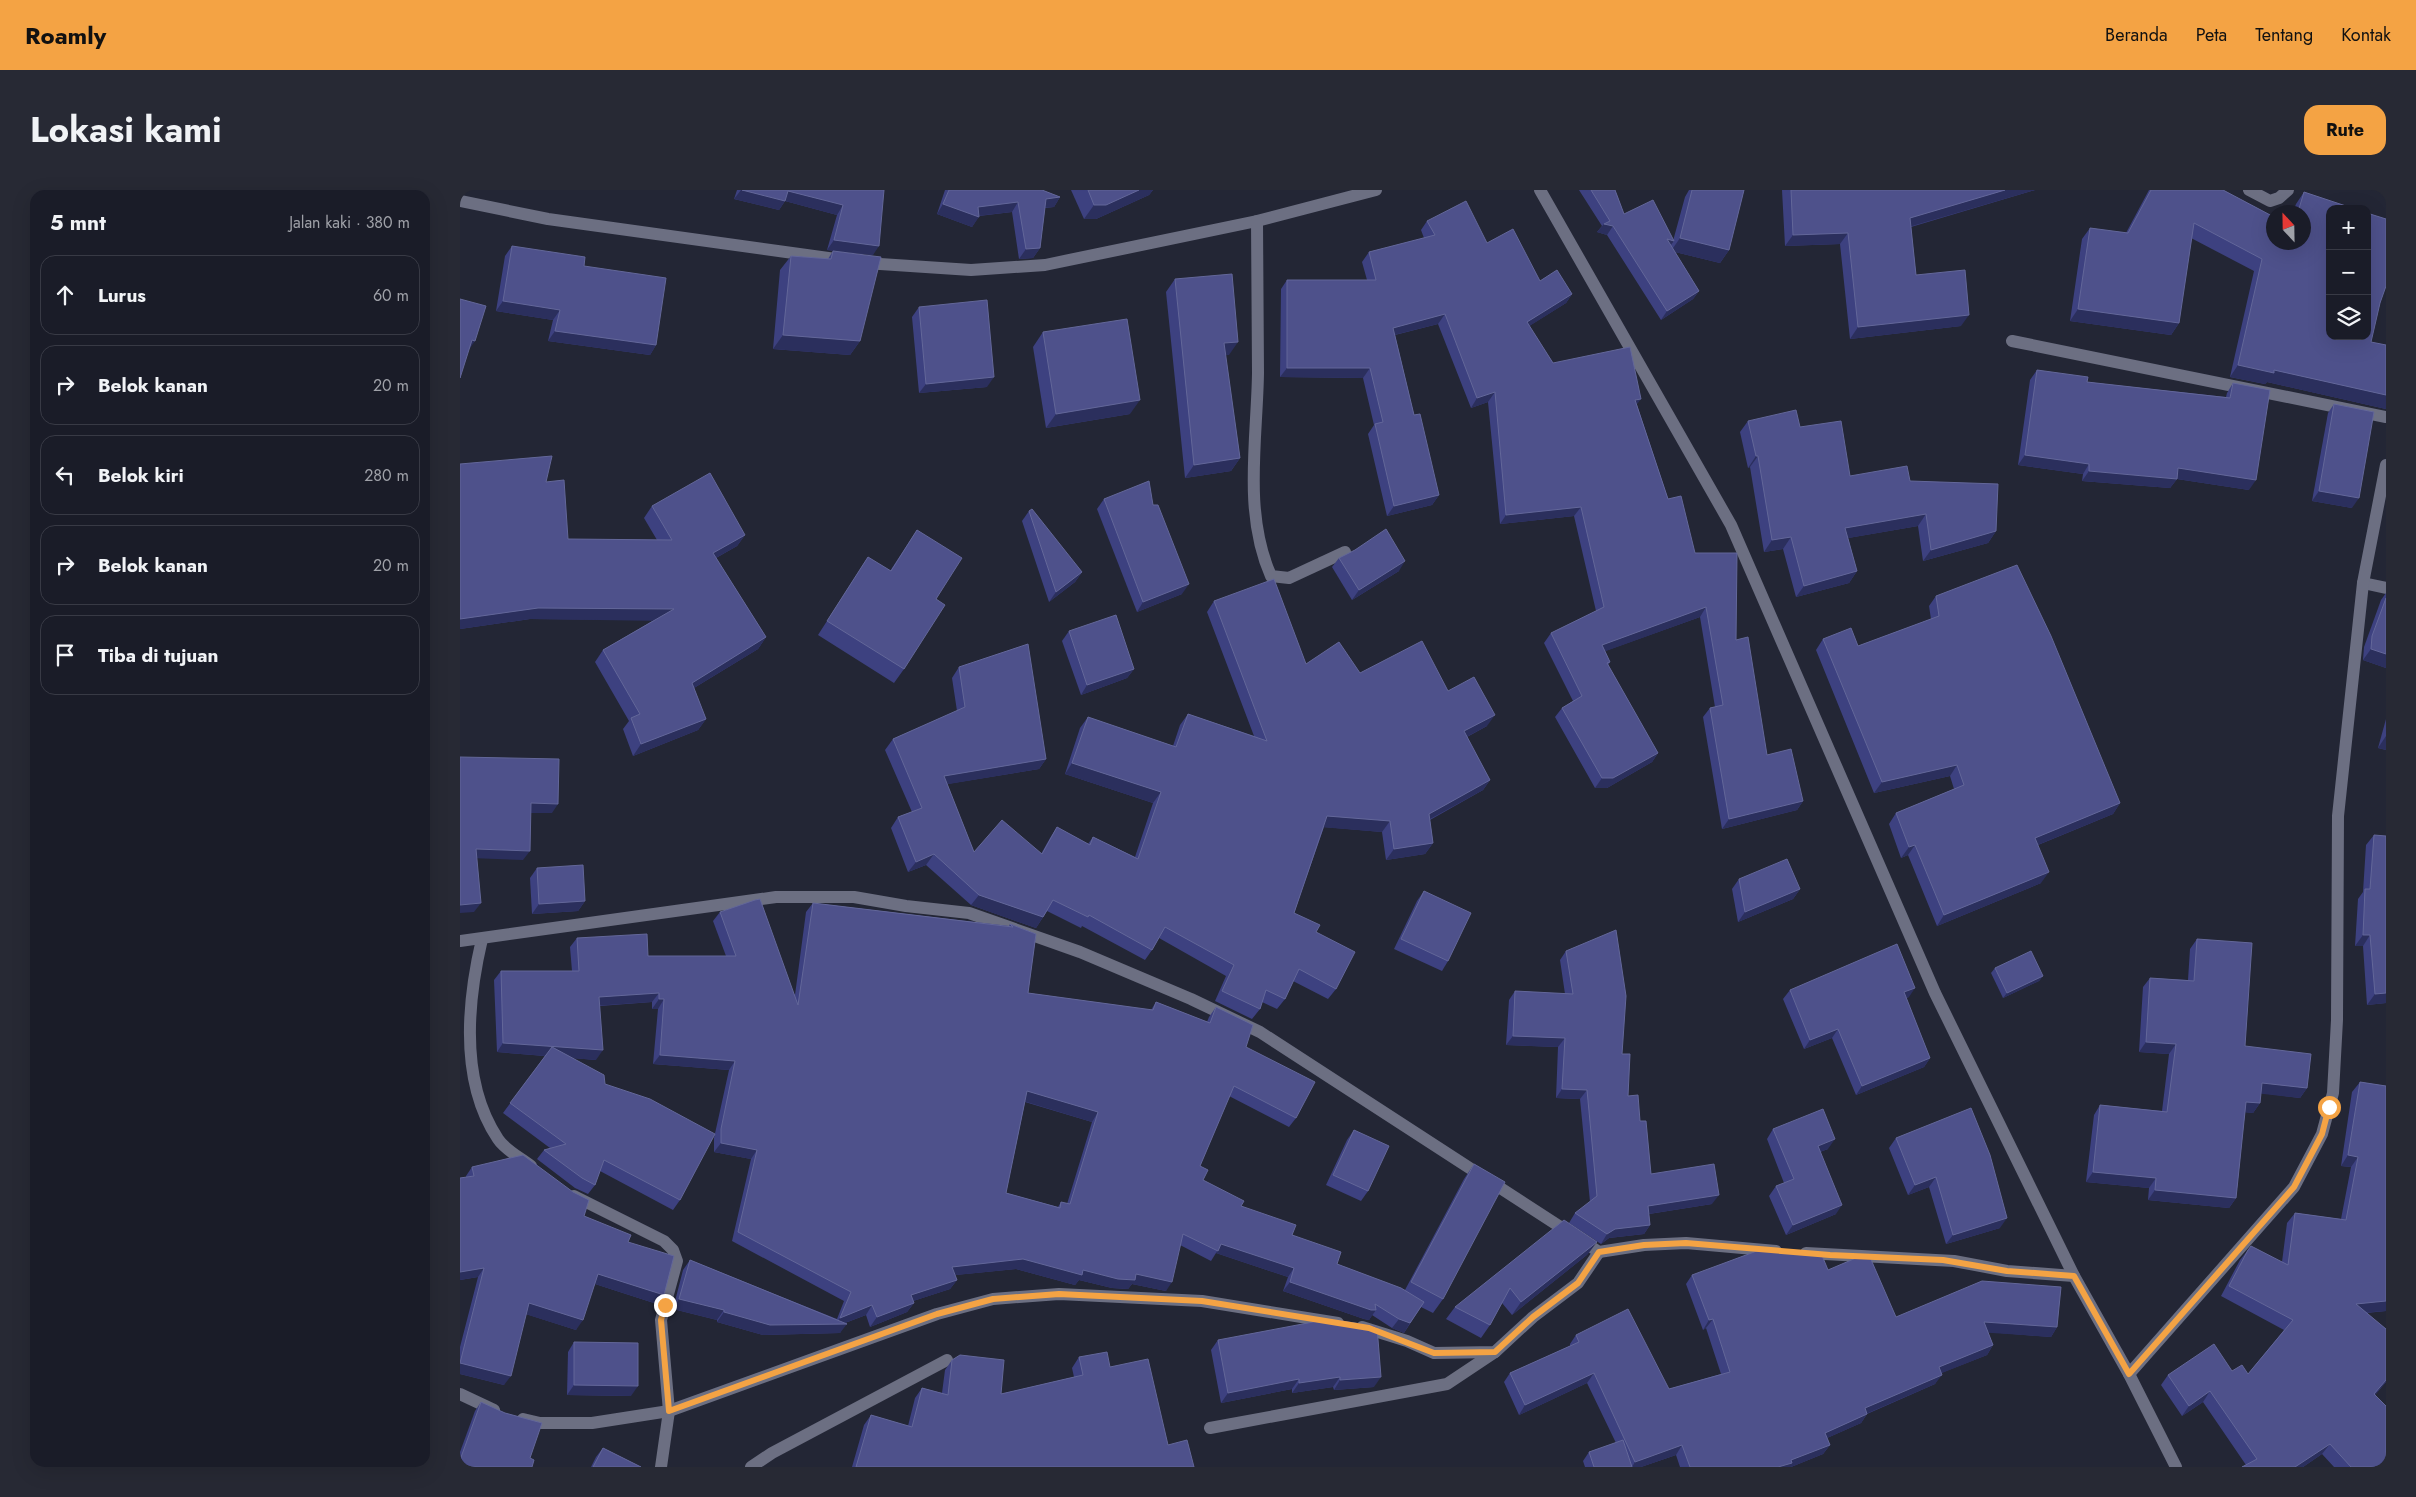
<!DOCTYPE html>
<html lang="id">
<head>
<meta charset="utf-8">
<style>
	body { margin:0; font-family:Jost,sans-serif; background:#272934; color:#f1f3f6 }
	.controls { position:absolute; right:15px; top:15px; display:grid; overflow:hidden; border-radius:10px; box-shadow:0 5px 20px #0002 }
	.controls button { width:45px; height:45px; display:grid; place-items:center; padding:0; border:0; border-bottom:1px solid #383a45; background:#1a1c28; color:#f1f3f6; font:25px sans-serif }
	.compass { position:absolute; left:1806px; top:15px; width:45px; height:45px; border-radius:50%; background:#1a1c28; box-shadow:0 5px 20px #0002; rotate:338deg }
	.stop { position:absolute; width:15px; height:15px; margin:-11px; border:4px solid #f4a344; border-radius:50%; background:#fff }
	.stop.end { background:#f4a344; border-color:#fff; box-shadow:0 1px 5px #0008 }
	.list { margin:0; padding:0; list-style:none }
	h2 { display:flex; justify-content:space-between; align-items:center; height:65px; margin:0; padding:0 20px; font-size:21px }
	h2 small { font-size:16px; font-weight:400; color:#9fa1a8 }
	.list li { display:grid; grid-template-columns:32px 1fr auto; gap:15px; align-items:center; box-sizing:border-box; height:80px; margin:0 10px 10px; padding:0 10px; border:1px solid #383a45; border-radius:15px }
	.list b { display:block; font-size:19px; white-space:nowrap }
	.list em { font-size:16px; font-style:normal; color:#9fa1a8 }
	.icon { flex:none; width:28px; height:28px; fill:none; stroke:currentColor; stroke-width:2; stroke-linecap:round; stroke-linejoin:round }
	.map { position:relative; flex:none; width:1926px; height:1277px; overflow:hidden; border-radius:15px }
	header { display:flex; align-items:center; gap:30px; box-sizing:border-box; height:70px; padding:0 25px; background:#f4a344; color:#111 }
	header strong { font-size:24px }
	nav { display:flex; gap:28px; margin-inline-start:auto; font-size:18px }
	.intro { display:flex; align-items:center; justify-content:space-between; box-sizing:border-box; height:120px; padding:0 30px }
	h1 { margin:0; font-size:35px }
	.button { padding:12px 22px; border-radius:15px; background:#f4a344; color:#111; font-size:18px; font-weight:700 }
	main { display:flex; gap:30px; padding:0 30px }
	aside { flex:1; background:#1a1c28; border-radius:15px; box-shadow:0 5px 20px #0002 }
	.map>svg:first-child { display:block }
	.lines { fill:none; stroke-linecap:round; stroke-linejoin:round }
	.street { stroke:#6c6f82; stroke-width:12 }
	.secondary { stroke:#6c6f82; stroke-width:12 }
	.wall { fill:#3d4180; fill-rule:evenodd }
	.shaded-wall { fill:#2b2f5d }
	.building { fill:#4e518b; stroke:#636799; fill-rule:evenodd }
	.route { stroke:#f4a344; stroke-width:6 }
</style>
</head>
<body>
<header>
<strong>Roamly</strong>
<nav><a>Beranda</a><a>Peta</a><a>Tentang</a><a>Kontak</a></nav>
</header>
<div class="intro"><h1>Lokasi kami</h1><a class="button">Rute</a></div>
<main>
<aside>
<h2>5 mnt<small>Jalan kaki · 380 m</small></h2>
<ul class="list">
<li><svg class="icon" aria-label="ahead" viewBox="0 0 24 24"><path d="M12 20V5M6 11l6-6 6 6"/></svg><div><b>Lurus</b></div><em>60 m</em></li>
<li><svg class="icon" aria-label="right" viewBox="0 0 24 24"><path d="M7 20v-9h11M14 6l5 5-5 5"/></svg><div><b>Belok kanan</b></div><em>20 m</em></li>
<li><svg class="icon" aria-label="left" viewBox="0 0 24 24"><path d="M17 20v-9H6M10 6l-5 5 5 5"/></svg><div><b>Belok kiri</b></div><em>280 m</em></li>
<li><svg class="icon" aria-label="right" viewBox="0 0 24 24"><path d="M7 20v-9h11M14 6l5 5-5 5"/></svg><div><b>Belok kanan</b></div><em>20 m</em></li>
<li><svg class="icon" aria-label="arrive" viewBox="0 0 24 24"><path d="M6 21V4h12l-3 4 3 4H6"/></svg><div><b>Tiba di tujuan</b></div></li>
</ul>
</aside>
<div class="map">
<svg width="1926" height="1277" viewBox="0 0 1926 1277">
	<rect width="100%" height="100%" fill="#232635"/>
	<g class="lines">
		<g class="street">
			<polyline points="1789,0 1810,11 1819,8 1828,0"/>
			<polyline points="0,11 88,29 405,73 511,80 585,75 797,31 916,0"/>
			<path d="M797 31C797 81 798 132 798 183 797 250 783 323 811 386L829 388 885 362"/>
			<polyline points="1552,151 1926,227"/>
			<polyline points="1903,393 1926,398"/>
			<path d="M22 749C7 813 0 892 38 949 45 960 61 968 71 976"/>
			<polyline points="0,751 316,707 394,707 446,716 509,723 620,762 731,809 800,842 1139,1062 1184,1055 1226,1053 1316,1061"/>
			<polyline points="114,1006 204,1051 213,1060 217,1071 201,1130 209,1221 201,1277"/>
			<polyline points="1346,1063 1494,1071 1547,1081 1614,1086"/>
			<polyline points="902,1137 947,1151 974,1163 1035,1162 1073,1127 1118,1093 1139,1062"/>
			<polyline points="1669,1184 1834,997 1862,944 1873,903 1877,830 1878,626 1903,393 1926,275"/>
			<polyline points="0,1204 34,1220"/>
			<polyline points="63,1229 80,1233 132,1233 209,1221 477,1124 533,1109 599,1104 742,1111 878,1133"/>
			<polyline points="750,1238 987,1194 1035,1162"/>
			<polyline points="291,1277 312,1263 487,1170"/>
		</g>
		<polyline class="secondary" points="1080,0 1271,335 1475,803 1614,1086 1669,1184 1716,1277"/>
	</g>
	<g class="wall">
		<polygon points="277,0 424,0 413,65 367,60 377,25 325,11 319,20 274,9"/>
		<polygon points="485,0 582,0 600,7 594,17 585,18 580,58 573,68 559,69 552,22 519,26 512,37 477,24"/>
		<polygon points="611,0 693,0 689,5 636,29 624,29"/>
		<polygon points="1119,0 1155,0 1164,24 1213,51 1225,7 1229,0 1284,0 1269,60 1260,73 1215,62 1239,101 1233,109 1201,130 1147,45 1137,42 1142,36"/>
		<polygon points="1322,0 1575,0 1451,37 1456,85 1501,136 1390,149 1380,54 1325,56"/>
		<polygon points="1689,0 1763,0 1814,27 1814,52 1844,52 1844,22 1833,22 1836,14 1844,2 1895,19 1870,19 1870,146 1907,146 1907,23 1926,29 1926,96 1920,113 1911,152 1926,155 1926,219 1807,192 1805,194 1770,187 1794,81 1731,48 1719,133 1711,145 1610,131 1622,49 1630,38 1666,43"/>
		<polygon points="967,31 1027,53 1080,91 1112,104 1106,113 1069,136 1093,173 1177,215 1208,309 1276,450 1307,565 1343,611 1337,620 1262,639 1243,527 1250,518 1255,517 1240,427 1145,461 1150,472 1148,475 1198,563 1192,572 1147,598 1135,598 1095,527 1102,518 1113,511 1084,453 1091,443 1136,421 1114,326 1040,334 1028,212 1011,218 978,134 935,145 954,225 979,305 972,315 927,326 908,244 914,235 903,188 820,187 821,99 827,90 907,90 902,72 909,62 964,48 961,40"/>
		<polygon points="52,56 124,76 196,155 190,165 88,151 93,130 36,121 45,66"/>
		<polygon points="373,61 400,151 390,165 313,159 320,80 331,66 368,69"/>
		<polygon points="715,89 769,165 765,165 780,268 771,281 725,288 706,102"/>
		<polygon points="459,117 527,197 459,203 452,127"/>
		<polygon points="583,142 670,224 586,238 573,157"/>
		<polygon points="1577,180 1627,192 1766,207 1767,203 1773,193 1789,300 1717,289 1710,298 1622,291 1623,284 1558,275 1570,190"/>
		<polygon points="1874,214 1892,318 1852,311 1868,223"/>
		<polygon points="1288,231 1340,237 1390,286 1450,291 1536,341 1528,353 1463,371 1458,336 1388,348 1397,381 1389,393 1336,407 1323,359 1304,362 1290,277 1288,278 1280,242"/>
		<polygon points="0,274 86,292 108,349 197,350 184,328 192,316 285,345 277,356 256,368 306,447 298,459 234,498 246,529 238,540 173,566 163,539 169,531 135,472 143,460 194,430 70,429 0,439"/>
		<polygon points="644,309 693,315 722,404 677,422 637,319"/>
		<polygon points="569,321 622,382 615,392 589,412 562,331"/>
		<polygon points="457,340 476,409 444,479 434,493 358,445 408,367 430,381"/>
		<polygon points="879,368 939,381 892,410 872,377"/>
		<polygon points="1926,403 1926,478 1903,470 1904,457 1921,410"/>
		<polygon points="1476,406 1660,613 1653,624 1578,655 1581,693 1477,736 1448,665 1441,668 1429,634 1436,623 1494,599 1490,586 1414,603 1356,460 1363,449 1398,456 1471,429 1469,416"/>
		<polygon points="754,411 846,474 900,483 988,501 1027,536 1007,547 1030,590 1023,600 970,630 973,653 965,664 926,670 922,642 864,637 834,723 856,742 876,799 868,809 833,791 825,809 817,819 802,812 800,819 792,829 755,811 766,786 699,748 692,760 685,770 622,736 621,738 587,721 576,738 511,715 466,675 448,682 431,638 438,627 452,622 425,560 433,549 497,521 492,488 499,477 586,569 579,579 487,594 514,662 581,664 590,648 597,637 628,654 633,647 675,667 693,613 605,584 620,538 628,527 713,556 720,535 728,524 794,546 747,422"/>
		<polygon points="609,441 674,479 667,488 621,505 602,451"/>
		<polygon points="1926,529 1926,560 1918,558"/>
		<polygon points="1914,645 1926,813 1907,815 1903,756 1895,756 1898,709 1903,702 1906,655"/>
		<polygon points="77,678 125,711 118,721 72,724 70,688"/>
		<polygon points="1279,689 1340,699 1333,709 1278,732 1272,699"/>
		<polygon points="964,701 988,771 982,781 934,759 957,711"/>
		<path d="M353 713 549 736 550 734 576 744 568 803 691 820 696 812 747 832 749 827 756 817 786 857 836 928 829 937 769 906 740 976 743 990 781 1016 832 1045 877 1074 945 1100 1004 989 1014 974 983 1109 973 1123 961 1117 944 1143 932 1138 912 1125 909 1130 904 1129 823 1101 828 1087 756 1063 751 1071 720 1055 706 1101 672 1094 668 1099 652 1098 619 1090 615 1095 556 1079 495 1085 497 1090 490 1099 453 1111 454 1113 447 1122 410 1137 406 1125 385 1133 380 1143 303 1145 257 1132V1130L213 1119 223 1080 230 1070 377 1129 384 1111 272 1051 291 969 254 962V948L269 880 193 874 198 819H192V812L140 816 136 870 113 868 145 894 220 1010 213 1020 140 981 135 995 128 1004 115 998 77 969 84 960 90 958 43 923 85 866 37 862 34 790 41 781H112L110 757 117 748 188 766H266L253 731 260 722 335 805 346 722ZM565 912 632 932 607 1014 601 1012 598 1017 546 1003Z"/>
		<polygon points="1737,749 1785,856 1847,898 1840,908 1801,903 1800,913 1793,923 1785,922 1776,1008 1769,1018 1688,1010 1689,998 1626,992 1634,925 1640,915 1702,921 1709,864 1679,862 1683,797 1690,788 1728,790 1730,759"/>
		<polygon points="1106,761 1162,864 1168,906 1180,931 1191,984 1252,1014 1189,1024 1190,1035 1184,1044 1149,1048 1141,1054 1109,1033 1115,1023 1130,1012 1120,909 1096,908 1098,857 1046,855 1049,810 1055,801 1105,804 1100,770"/>
		<polygon points="1535,778 1583,786 1579,791 1543,808 1531,783"/>
		<polygon points="1330,800 1449,807 1446,808 1470,868 1464,877 1396,905 1372,848 1344,859 1323,809"/>
		<polygon points="1900,892 1926,896 1926,1121 1906,1123 1926,1139 1926,1192 1915,1205 1926,1277 1874,1277 1862,1264 1843,1277 1782,1277 1786,1275 1743,1212 1722,1226 1701,1195 1708,1185 1772,1181 1788,1184 1824,1140 1761,1106 1780,1070 1788,1060 1822,1072 1827,1033 1835,1023 1881,1029 1891,977 1881,976 1892,902"/>
		<polygon points="1313,939 1368,959 1360,962 1376,1024 1326,1045 1309,1006 1316,996 1324,993 1307,949"/>
		<polygon points="894,940 908,1001 901,1011 866,995 887,950"/>
		<polygon points="1436,948 1540,1038 1486,1054 1469,997 1448,1005 1429,958"/>
		<polygon points="12,977 124,1026 168,1052 197,1114 135,1094 116,1140 66,1124 44,1195 0,1184 0,1157 18,1087 0,1090 0,988 6,987 6,986"/>
		<polygon points="1128,1064 1052,1125 1042,1113 1030,1135 1021,1148 986,1129 995,1117"/>
		<polygon points="1368,1080 1436,1127 1597,1137 1591,1147 1528,1142 1533,1155 1527,1165 1481,1183 1475,1194 1407,1224 1401,1233 1367,1248 1370,1255 1363,1264 1331,1277 1220,1277 1216,1265 1181,1277 1125,1277 1123,1271 1129,1262 1156,1253 1127,1193 1059,1225 1044,1192 1050,1183 1110,1156 1110,1154 1116,1145 1209,1199 1261,1184 1246,1138 1243,1140 1226,1094 1232,1085"/>
		<polygon points="758,1150 914,1197 874,1200 873,1197 832,1203 832,1199 761,1213 751,1160"/>
		<polygon points="114,1152 171,1206 107,1205 108,1162"/>
		<polygon points="619,1167 650,1177 708,1255 734,1277 392,1277 404,1235 411,1225 448,1236 455,1208 462,1198 482,1203 485,1180 492,1170 541,1204 614,1187 612,1178"/>
		<polygon points="21,1212 70,1268 0,1277 0,1262 15,1221"/>
		<polygon points="143,1258 181,1277 131,1277 136,1267"/>
	</g>
	<g class="shaded-wall">
		<polygon points="281,0 328,1 383,15 377,25 325,11 319,20 274,9"/>
		<polygon points="679,0 693,0 689,5 636,29 624,29 634,15"/>
		<polygon points="1545,0 1575,0 1442,39 1450,28"/>
		<polygon points="600,7 594,17 579,18 586,9"/>
		<polygon points="558,12 552,22 517,26 519,27 512,37 477,24 483,14 518,17"/>
		<polygon points="1144,34 1153,36 1147,45 1137,42"/>
		<polygon points="1388,43 1380,54 1325,56 1333,45"/>
		<polygon points="1220,48 1269,60 1260,73 1211,61"/>
		<polygon points="1207,49 1214,51 1207,60"/>
		<polygon points="374,50 419,56 413,65 367,60"/>
		<polygon points="580,58 573,68 559,69 566,59"/>
		<polygon points="1239,101 1233,109 1201,130 1207,121"/>
		<polygon points="1112,104 1106,113 1060,142 1067,132"/>
		<polygon points="43,111 100,120 93,130 36,121"/>
		<polygon points="1618,119 1719,133 1711,145 1610,131"/>
		<polygon points="985,124 978,134 926,147 933,138"/>
		<polygon points="1509,125 1501,136 1390,149 1398,137"/>
		<polygon points="95,141 196,155 190,165 88,151"/>
		<polygon points="323,145 400,151 390,165 313,159"/>
		<polygon points="12,150 15,151 8,161"/>
		<polygon points="778,152 769,165 755,166 764,153"/>
		<polygon points="1778,175 1814,180 1926,205 1926,219 1807,192 1805,194 1770,187"/>
		<polygon points="827,178 910,178 903,188 820,187"/>
		<polygon points="534,187 527,197 459,203 466,194"/>
		<polygon points="1035,202 1028,212 1011,218 1017,208"/>
		<polygon points="1181,209 1174,218 1175,210"/>
		<polygon points="680,210 670,224 586,238 596,224"/>
		<polygon points="1565,265 1629,274 1623,284 1558,275"/>
		<polygon points="1296,266 1298,266 1290,277 1288,278"/>
		<polygon points="780,268 771,281 725,288 734,275"/>
		<polygon points="1718,278 1796,290 1789,300 1717,289 1710,298 1622,291 1629,281"/>
		<polygon points="1859,301 1899,308 1892,318 1852,311"/>
		<polygon points="979,305 972,315 927,326 934,316"/>
		<polygon points="1121,317 1114,326 1040,334 1046,325"/>
		<polygon points="1466,324 1458,336 1377,350 1385,338"/>
		<polygon points="1536,341 1528,353 1463,371 1471,360"/>
		<polygon points="285,345 277,356 245,374 253,363"/>
		<polygon points="1331,347 1323,359 1304,362 1312,350"/>
		<polygon points="945,371 939,381 892,410 899,400"/>
		<polygon points="1397,381 1389,393 1336,407 1344,396"/>
		<polygon points="622,382 615,392 589,412 596,402"/>
		<polygon points="729,394 722,404 677,422 683,412"/>
		<polygon points="1246,417 1240,427 1135,465 1142,455"/>
		<polygon points="78,418 214,419 206,431 70,429 0,439 0,429"/>
		<polygon points="306,447 298,459 224,504 232,493"/>
		<polygon points="1911,459 1926,464 1926,478 1903,470"/>
		<polygon points="674,479 667,488 621,505 627,495"/>
		<polygon points="1035,525 1027,536 997,552 1004,541"/>
		<polygon points="246,529 238,540 173,566 181,554"/>
		<polygon points="1926,546 1926,560 1918,558"/>
		<polygon points="1198,563 1192,572 1147,598 1135,598 1142,588"/>
		<polygon points="586,569 579,579 477,596 484,586"/>
		<polygon points="612,573 701,602 693,613 605,584"/>
		<polygon points="1497,575 1490,586 1414,603 1422,592"/>
		<polygon points="1030,590 1023,600 961,634 969,624"/>
		<polygon points="1343,611 1337,620 1262,639 1269,629"/>
		<polygon points="71,613 98,614 92,623 65,623"/>
		<polygon points="1660,613 1653,624 1568,659 1575,648"/>
		<polygon points="867,626 930,631 922,642 860,637"/>
		<polygon points="973,653 965,664 926,670 934,659"/>
		<polygon points="1455,655 1448,665 1441,668 1449,657"/>
		<polygon points="16,659 70,661 63,670 10,668"/>
		<polygon points="474,664 466,675 448,682 456,672"/>
		<polygon points="1589,682 1581,693 1477,736 1484,725"/>
		<polygon points="1340,699 1333,709 1278,732 1285,722"/>
		<polygon points="519,705 583,727 576,738 511,715"/>
		<polygon points="125,711 118,721 72,724 79,714"/>
		<polygon points="21,713 14,722 0,723 0,715"/>
		<polygon points="1903,745 1910,745 1903,756 1895,756"/>
		<polygon points="1583,786 1579,791 1543,808 1547,803"/>
		<polygon points="1455,798 1449,807 1437,811 1444,802"/>
		<polygon points="199,803 192,812 133,816 139,807"/>
		<polygon points="1926,803 1926,813 1907,815 1915,804"/>
		<polygon points="199,809 204,809 198,819 192,819"/>
		<polygon points="1378,839 1372,848 1344,859 1350,850"/>
		<polygon points="1053,846 1105,848 1098,857 1046,855"/>
		<polygon points="1686,852 1716,854 1709,864 1679,862"/>
		<polygon points="43,853 143,860 136,870 37,862"/>
		<polygon points="200,865 275,871 269,880 193,874"/>
		<polygon points="1470,868 1464,877 1396,905 1402,896"/>
		<polygon points="1802,893 1847,898 1840,908 1795,903"/>
		<polygon points="1102,899 1127,900 1120,909 1096,908"/>
		<polygon points="567,901 638,922 632,932 560,910"/>
		<polygon points="1786,912 1800,913 1793,923 1779,922"/>
		<polygon points="1375,949 1368,959 1351,965 1358,956"/>
		<polygon points="261,953 297,960 291,969 254,962"/>
		<polygon points="1888,965 1898,967 1891,977 1881,976"/>
		<polygon points="1633,982 1696,988 1689,998 1626,992"/>
		<polygon points="1476,987 1469,997 1448,1005 1455,995"/>
		<polygon points="1695,1000 1776,1008 1769,1018 1688,1010"/>
		<polygon points="1259,1005 1252,1014 1182,1025 1188,1016"/>
		<polygon points="1382,1015 1376,1024 1326,1045 1333,1035"/>
		<polygon points="1547,1028 1540,1038 1486,1054 1493,1045"/>
		<polygon points="1190,1035 1184,1044 1149,1048 1141,1054 1147,1044 1155,1039"/>
		<polygon points="1137,1052 1128,1064 1052,1125 1061,1112"/>
		<polygon points="761,1054 834,1078 828,1087 756,1063"/>
		<polygon points="563,1069 623,1080 676,1084 712,1092 706,1101 672,1094 668,1099 652,1098 619,1090 615,1095 556,1079 486,1086 492,1077"/>
		<polygon points="24,1078 18,1087 0,1090 0,1082"/>
		<polygon points="138,1084 204,1105 197,1114 132,1093"/>
		<polygon points="497,1090 490,1099 444,1114 451,1105"/>
		<polygon points="830,1092 916,1120 909,1130 904,1129 823,1101"/>
		<polygon points="219,1109 264,1120 257,1130 213,1119"/>
		<polygon points="1926,1111 1926,1121 1888,1124 1896,1114"/>
		<polygon points="69,1113 123,1130 116,1140 62,1123"/>
		<polygon points="454,1113 447,1122 410,1137 417,1127"/>
		<polygon points="412,1115 406,1125 382,1134 387,1134 380,1143 303,1145 257,1132 264,1122 376,1134 380,1128"/>
		<polygon points="939,1129 950,1133 944,1143 932,1138"/>
		<polygon points="1253,1129 1246,1138 1243,1140 1249,1130"/>
		<polygon points="1524,1132 1597,1137 1591,1147 1517,1142"/>
		<polygon points="1533,1155 1527,1165 1472,1187 1479,1177"/>
		<polygon points="0,1173 51,1186 44,1195 0,1184"/>
		<polygon points="1134,1183 1127,1193 1059,1225 1065,1215"/>
		<polygon points="1482,1185 1475,1194 1399,1227 1405,1218"/>
		<polygon points="880,1187 873,1197 832,1203 839,1193"/>
		<polygon points="921,1187 914,1197 874,1200 880,1190"/>
		<polygon points="839,1189 832,1199 761,1213 768,1203"/>
		<polygon points="1926,1190 1926,1192 1907,1214 1914,1204"/>
		<polygon points="114,1195 178,1196 171,1206 107,1205"/>
		<polygon points="1750,1201 1743,1212 1722,1226 1729,1216"/>
		<polygon points="1407,1224 1401,1233 1358,1252 1365,1243"/>
		<polygon points="1870,1254 1862,1264 1843,1277 1835,1277"/>
		<polygon points="1222,1255 1216,1265 1181,1277 1172,1277 1175,1272"/>
		<polygon points="1370,1255 1363,1264 1331,1277 1318,1277 1331,1270"/>
	</g>
	<g class="building">
		<polygon points="282,0 424,0 419,56 374,50 383,15 328,1 325,11"/>
		<polygon points="489,0 582,0 600,7 586,9 580,58 566,59 558,12 518,17 519,27 483,14"/>
		<polygon points="628,0 679,0 646,15 634,15"/>
		<polygon points="1131,0 1155,0 1164,24 1193,10 1214,51 1207,49 1239,101 1207,121 1153,36 1144,34 1150,31"/>
		<polygon points="1232,0 1284,0 1269,60 1220,48"/>
		<polygon points="1331,0 1545,0 1450,28 1456,85 1505,80 1509,125 1398,137 1388,43 1333,45"/>
		<polygon points="1691,0 1763,0 1814,27 1814,52 1844,52 1844,22 1838,22 1844,2 1895,19 1870,19 1870,146 1907,146 1907,23 1926,29 1926,96 1920,113 1911,152 1926,155 1926,205 1814,180 1814,183 1778,175 1802,69 1734,33 1719,133 1618,119 1630,38 1668,43"/>
		<polygon points="1006,11 1027,53 1053,39 1080,91 1097,80 1112,104 1067,132 1093,173 1170,157 1181,209 1175,210 1208,309 1221,306 1235,363 1277,363 1276,450 1288,447 1307,565 1331,559 1343,611 1269,629 1250,518 1263,515 1246,417 1142,455 1150,472 1147,473 1198,563 1153,588 1142,588 1102,518 1122,506 1091,443 1144,417 1121,317 1046,325 1035,202 1017,208 985,124 933,138 954,225 960,224 979,305 934,316 915,234 923,232 910,178 827,178 827,90 916,90 909,62 975,45 967,31"/>
		<polygon points="52,56 125,67 124,76 206,88 196,155 95,141 100,120 43,111"/>
		<polygon points="373,61 421,67 400,151 323,145 331,66 371,69"/>
		<polygon points="772,84 778,152 764,153 780,268 734,275 715,89"/>
		<polygon points="0,109 26,116 15,151 12,150 0,188"/>
		<polygon points="527,110 534,187 466,194 459,117"/>
		<polygon points="667,129 680,210 596,224 583,142"/>
		<polygon points="1577,180 1628,187 1627,192 1770,208 1773,193 1810,200 1796,290 1718,278 1717,289 1629,281 1629,274 1565,265"/>
		<polygon points="1874,214 1914,222 1899,308 1859,301"/>
		<polygon points="1336,220 1340,237 1381,231 1390,286 1447,276 1450,291 1538,294 1536,341 1471,360 1466,324 1385,338 1397,381 1344,396 1331,347 1312,350 1298,266 1296,266 1288,231"/>
		<polygon points="92,266 86,292 104,290 108,349 212,350 192,316 250,283 285,345 253,363 306,447 232,493 246,529 181,554 171,528 180,524 143,460 214,419 78,418 0,429 0,274"/>
		<polygon points="689,291 693,315 698,315 729,394 683,412 644,309"/>
		<polygon points="572,319 622,382 596,402 569,321"/>
		<polygon points="926,339 945,371 899,400 879,368 895,360"/>
		<polygon points="457,340 502,368 476,409 485,415 444,479 367,431 408,367 431,381"/>
		<polygon points="1557,375 1591,446 1660,613 1575,648 1589,682 1484,725 1455,655 1449,657 1436,623 1504,595 1497,575 1422,592 1363,449 1391,438 1398,456 1479,426 1476,406"/>
		<polygon points="814,389 846,474 879,452 900,483 962,451 988,501 1014,487 1035,525 1004,541 1030,590 969,624 973,653 934,659 930,631 867,626 834,723 860,735 856,742 895,762 876,799 839,779 825,809 806,800 800,819 762,801 774,775 705,737 692,760 629,725 628,727 593,710 583,727 519,705 474,664 456,672 438,627 462,618 433,549 505,517 499,477 568,454 586,569 484,586 514,662 542,630 582,664 597,637 630,655 633,647 678,669 701,602 612,573 628,527 716,557 728,524 807,551 754,411"/>
		<polygon points="1926,408 1926,464 1911,459 1912,446"/>
		<polygon points="656,425 674,479 627,495 609,441"/>
		<polygon points="0,567 99,569 98,614 71,613 70,661 16,659 21,713 0,715"/>
		<polygon points="1914,645 1926,646 1926,803 1915,804 1910,745 1903,745 1905,699 1910,699"/>
		<polygon points="1327,669 1340,699 1285,722 1279,689"/>
		<polygon points="123,675 125,711 79,714 77,678"/>
		<polygon points="964,701 1011,723 988,771 941,749"/>
		<path d="M300 709 338 815 353 713 553 737 550 734 576 744 568 803 693 820 696 812 750 833 756 817 793 835 786 857 855 892 836 928 774 896 740 976 748 980 743 990 784 1011 781 1016 836 1035 832 1045 881 1062 877 1074 941 1098 964 1112 950 1133 939 1129 915 1114 916 1120H911L830 1092 834 1078 761 1054 758 1061 723 1044 712 1092 676 1084 675 1090 658 1089 623 1080 622 1085 563 1069 492 1077 497 1090 451 1105 454 1113 417 1127 412 1115 380 1128 391 1102 278 1042 297 960 261 953V939L275 871 200 865 204 809H199V803L139 807 143 860 43 853 41 781H119L117 748 187 744 188 766H276L260 722 295 710ZM567 901 638 922 610 1014 601 1012 600 1018 546 1003Z"/>
		<polygon points="1156,740 1166,806 1162,864 1170,864 1168,906 1178,905 1180,931 1186,931 1191,984 1254,974 1259,1005 1188,1016 1190,1035 1155,1039 1147,1044 1115,1023 1137,1006 1127,900 1102,899 1105,848 1053,846 1055,801 1113,804 1106,761"/>
		<polygon points="1737,749 1792,753 1785,856 1851,864 1847,898 1802,893 1800,913 1786,912 1776,1008 1695,1000 1696,988 1633,982 1640,915 1707,922 1716,854 1686,852 1690,788 1734,791"/>
		<polygon points="1437,754 1455,798 1444,802 1470,868 1402,896 1378,839 1350,850 1330,800"/>
		<polygon points="1571,761 1583,786 1547,803 1535,778"/>
		<polygon points="92,857 144,885 145,894 190,909 255,944 220,1010 144,970 135,995 122,988 84,960 106,954 50,913"/>
		<polygon points="1900,892 1926,896 1926,1111 1896,1114 1926,1139 1926,1190 1914,1204 1926,1216 1926,1277 1891,1277 1870,1254 1835,1277 1782,1277 1797,1269 1750,1201 1729,1216 1708,1185 1754,1154 1772,1181 1782,1175 1788,1184 1833,1130 1769,1096 1788,1060 1791,1056 1828,1075 1835,1023 1886,1030 1898,967 1888,965"/>
		<polygon points="1511,918 1530,965 1547,1028 1493,1045 1476,987 1455,995 1436,948"/>
		<polygon points="1363,919 1375,949 1358,956 1382,1015 1333,1035 1316,996 1334,989 1313,939"/>
		<polygon points="894,940 929,956 908,1001 873,985"/>
		<polygon points="63,965 113,1002 129,1010 124,1026 171,1045 168,1052 214,1066 204,1105 138,1084 123,1130 69,1113 51,1186 0,1173 24,1078 0,1082 0,988 14,986 12,977"/>
		<polygon points="1014,974 1045,992 983,1109 951,1092"/>
		<polygon points="1104,1030 1137,1052 1061,1112 1050,1098 1030,1135 995,1117"/>
		<polygon points="1305,1058 1361,1063 1368,1080 1403,1065 1409,1065 1436,1127 1522,1091 1601,1097 1597,1137 1524,1132 1533,1155 1479,1177 1482,1185 1405,1218 1407,1224 1365,1243 1370,1255 1331,1270 1332,1273 1318,1277 1230,1277 1222,1255 1175,1272 1134,1183 1065,1215 1050,1183 1119,1152 1116,1145 1168,1119 1209,1199 1270,1182 1253,1129 1249,1130 1232,1085"/>
		<polygon points="230,1070 387,1134 310,1135 264,1122 264,1120 219,1109"/>
		<polygon points="869,1129 914,1136 917,1137 921,1187 880,1190 880,1187 839,1193 839,1189 768,1203 758,1150"/>
		<polygon points="114,1152 178,1153 178,1196 114,1195"/>
		<polygon points="647,1162 650,1177 688,1169 708,1255 727,1250 734,1277 396,1277 411,1225 452,1237 462,1198 488,1205 492,1170 500,1165 544,1170 541,1204 623,1185 619,1167"/>
		<polygon points="21,1212 45,1223 82,1233 70,1268 74,1270 72,1277 0,1277 0,1270"/>
		<polygon points="1163,1250 1172,1277 1134,1277 1129,1262"/>
		<polygon points="143,1258 181,1277 133,1277"/>
	</g>
	<g class="lines">
		<polyline class="route" points="205,1115 201,1130 209,1221 477,1124 533,1109 599,1104 742,1111 909,1138 974,1163 1035,1162 1073,1127 1118,1093 1139,1062 1184,1055 1226,1053 1370,1065 1483,1070 1547,1081 1614,1086 1669,1184 1834,997 1862,944 1869,917"/>
	</g>
</svg>
<div class="controls">
<button>+</button>
<button>−</button>
<button><svg class="icon" aria-label="layers" viewBox="0 0 24 24"><path d="M12 4l9 5-9 5-9-5zM3 14l9 5 9-5"/></svg></button>
</div>
<svg class="compass" viewBox="-18 -18 36 36"><path d="M0-13l5 13h-10z" fill="#e53935"/><path d="M0 13l5-13h-10z" fill="#9fa1a8"/></svg>
<div class="stop" style="left:1869px;top:917px"></div>
<div class="stop end" style="left:205px;top:1115px"></div>
</div>
</main>
</body>
</html>
